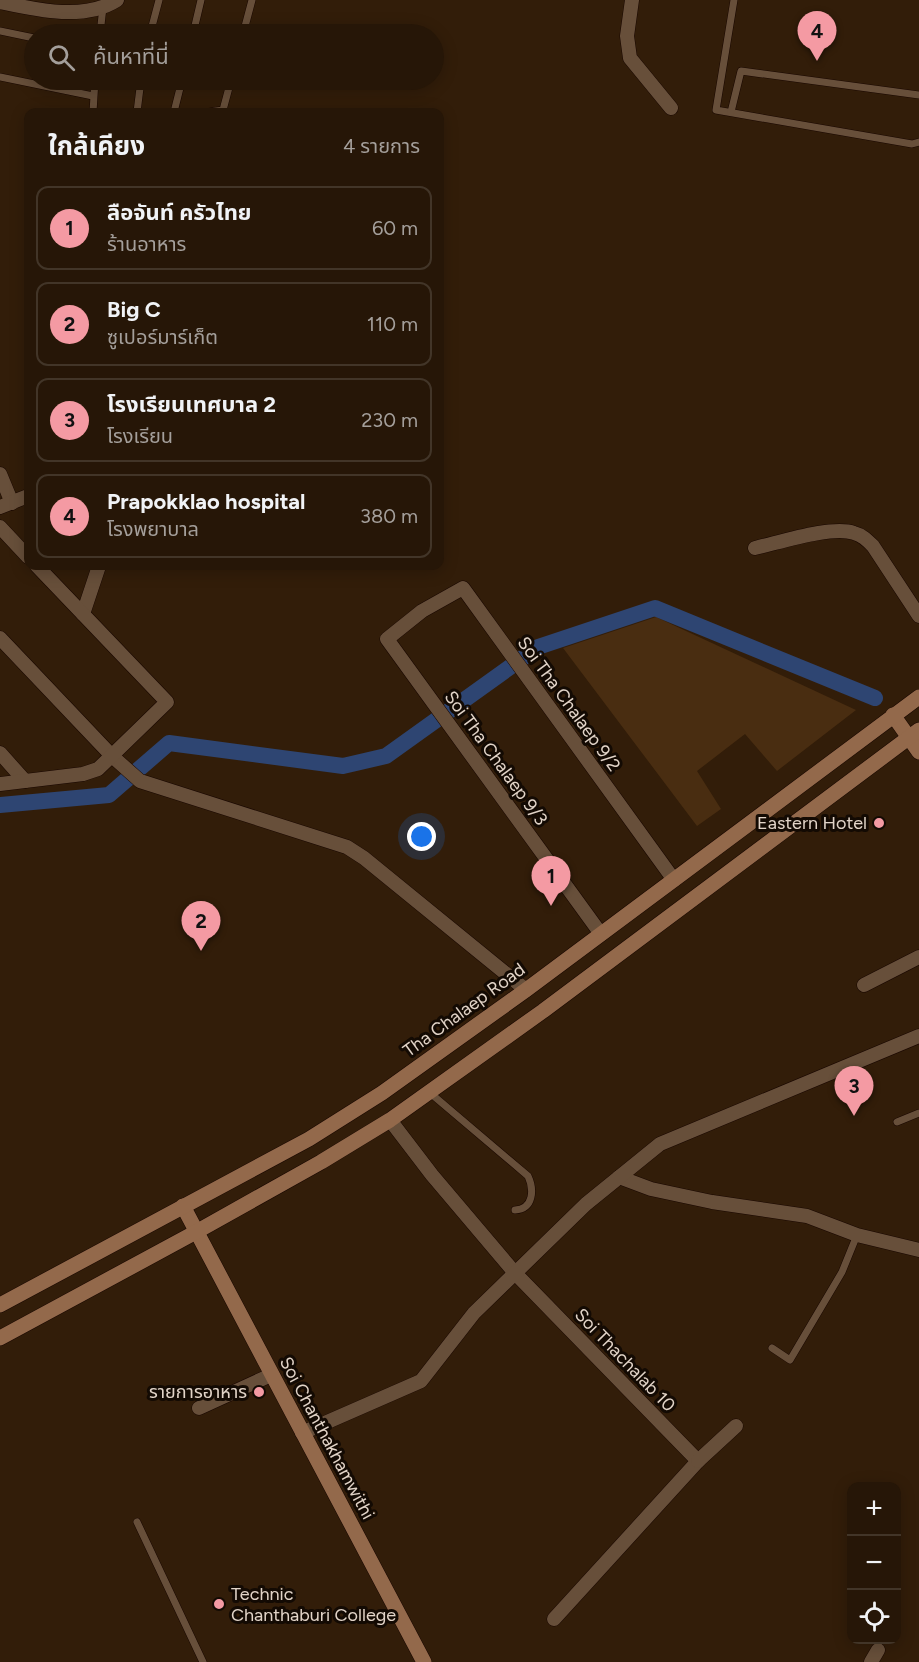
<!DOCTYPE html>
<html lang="th">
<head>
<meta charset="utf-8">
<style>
	body { margin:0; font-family:Figtree,"Noto Sans Thai",sans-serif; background:#322315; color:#f1f3f6 }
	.controls { position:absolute; right:18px; bottom:18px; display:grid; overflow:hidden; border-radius:12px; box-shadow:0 3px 15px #0003 }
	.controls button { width:54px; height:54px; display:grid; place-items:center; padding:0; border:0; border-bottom:2px solid #423528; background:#261607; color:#f1f3f6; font:30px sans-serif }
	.you { position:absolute; left:422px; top:837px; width:21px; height:21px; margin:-15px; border:4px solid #fff; border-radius:50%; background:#1a73e8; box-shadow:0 0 0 9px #1a73e833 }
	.badge { display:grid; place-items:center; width:39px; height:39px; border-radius:50%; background:#f49aa3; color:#111; font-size:20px; font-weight:700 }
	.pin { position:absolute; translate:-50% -50px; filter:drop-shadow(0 2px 3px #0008) }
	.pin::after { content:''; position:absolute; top:32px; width:21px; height:18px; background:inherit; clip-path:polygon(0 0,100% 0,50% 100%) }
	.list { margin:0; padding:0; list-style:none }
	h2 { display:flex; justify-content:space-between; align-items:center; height:78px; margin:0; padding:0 24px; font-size:26px }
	h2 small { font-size:20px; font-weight:400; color:#a49f9b }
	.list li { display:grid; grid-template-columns:39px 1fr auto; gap:18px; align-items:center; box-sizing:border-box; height:84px; margin:0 12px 12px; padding:0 12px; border:2px solid #423528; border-radius:12px }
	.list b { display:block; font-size:22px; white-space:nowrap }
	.list p { margin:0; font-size:20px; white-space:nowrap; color:#a49f9b }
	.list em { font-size:20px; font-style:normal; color:#a49f9b }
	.icon { flex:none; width:33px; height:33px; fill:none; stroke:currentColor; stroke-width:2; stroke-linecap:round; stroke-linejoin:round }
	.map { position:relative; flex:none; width:919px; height:1662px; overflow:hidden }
	.search { position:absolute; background:#261607; box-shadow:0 3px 15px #0003; left:24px; top:24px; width:420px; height:66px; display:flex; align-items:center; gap:15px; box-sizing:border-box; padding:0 21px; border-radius:33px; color:#a49f9b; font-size:22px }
	.panel { position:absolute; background:#261607; box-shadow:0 3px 15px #0003; left:24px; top:108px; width:420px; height:462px; border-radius:12px }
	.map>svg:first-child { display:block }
	.green { fill:#492d11 }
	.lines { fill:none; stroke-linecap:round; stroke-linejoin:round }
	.canal { stroke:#2e4572; stroke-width:16 }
	.lane-casing { stroke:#190700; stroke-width:8 }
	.street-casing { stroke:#190700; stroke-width:15 }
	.secondary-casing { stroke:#190700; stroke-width:16 }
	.lane { stroke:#674f3a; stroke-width:7 }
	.street { stroke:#674f3a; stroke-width:14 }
	.secondary { stroke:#93694b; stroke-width:15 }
	.poi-dot { fill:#f49aa3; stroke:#130a03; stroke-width:2 }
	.labels { text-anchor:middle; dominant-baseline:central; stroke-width:6; stroke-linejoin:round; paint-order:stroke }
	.street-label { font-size:18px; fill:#e2d4c8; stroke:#130a03 }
	.poi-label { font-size:18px; fill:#e2d4c8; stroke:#130a03; text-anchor:end }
</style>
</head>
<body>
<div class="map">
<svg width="919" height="1662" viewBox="0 0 919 1662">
	<rect width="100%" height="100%" fill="#321d09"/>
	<polygon class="green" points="656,617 856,710 777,771 745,734 697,771 721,809 697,826 563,648"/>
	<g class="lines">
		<polyline class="canal" points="0,805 109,795 169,743 343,766 386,756 538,647 655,608 875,698"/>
		<defs>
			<g id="lane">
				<polyline points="734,0 716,110 912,144 919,142"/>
				<polyline points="0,31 34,38"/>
				<polyline points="100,34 103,7"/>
				<polyline points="150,34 159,0"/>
				<polyline points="193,34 201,0"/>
				<polyline points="243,34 252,0"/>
				<polyline points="0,77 93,96"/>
				<polyline points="93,112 95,80"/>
				<polyline points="137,112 141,80"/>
				<polyline points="174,112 182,80"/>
				<polyline points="209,112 223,110 231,80"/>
				<polyline points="731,112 741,71 919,95"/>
				<path d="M429 1092 528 1176C534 1189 534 1209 515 1210"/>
				<polyline points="897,1122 919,1113"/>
				<polyline points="772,1348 790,1360 842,1272 857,1235"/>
				<polyline points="137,1522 203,1662"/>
			</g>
			<g id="street">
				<polyline points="632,0 627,36 630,58 671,108"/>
				<path d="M0 2C37 10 84 21 117 0"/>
				<polyline points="0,474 12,503"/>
				<polyline points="0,507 28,496"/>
				<polyline points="0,527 28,557"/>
				<path d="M755 548C778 543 832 525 854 533 862 535 867 540 873 546L919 616"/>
				<polyline points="83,614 99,566"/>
				<polyline points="0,638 112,756 140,781 347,847 364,858 526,990"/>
				<polyline points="0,753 25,781"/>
				<polyline points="0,784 83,774 98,769 167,702 37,566"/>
				<polyline points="601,934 387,639 422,611 463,588 674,880"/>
				<polyline points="864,985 919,957"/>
				<polyline points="390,1120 432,1175 515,1273 698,1461 554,1619"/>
				<polyline points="619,1177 651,1189 712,1202 807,1216 857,1235 919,1250"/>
				<polyline points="199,1408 271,1375"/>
				<polyline points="302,1433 421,1381 474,1313 586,1204 660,1144 919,1036"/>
				<polyline points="698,1461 736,1426"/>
				<polyline points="871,1662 878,1650"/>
			</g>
			<g id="secondary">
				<polyline points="893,715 919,752"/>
				<polyline points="183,1206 424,1662"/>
				<polyline points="0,1305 309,1139 382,1093 526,990 919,697"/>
				<polyline points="0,1338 196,1232 321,1162 390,1120 543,1011 919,730"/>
			</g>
		</defs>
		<use href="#lane" class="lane-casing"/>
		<use href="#street" class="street-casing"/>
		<use href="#secondary" class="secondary-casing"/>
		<use href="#lane" class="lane"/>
		<use href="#street" class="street"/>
		<use href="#secondary" class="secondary"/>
	</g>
	<g class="poi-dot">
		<circle cx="879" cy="823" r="6"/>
		<circle cx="259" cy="1392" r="6"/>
		<circle cx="219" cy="1604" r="6"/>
	</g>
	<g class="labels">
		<g class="street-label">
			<text transform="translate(569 704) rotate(54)">Soi Tha Chalaep 9/2</text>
			<text transform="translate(496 758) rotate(54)">Soi Tha Chalaep 9/3</text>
			<text transform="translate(464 1010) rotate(-36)">Tha Chalaep Road</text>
			<text transform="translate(625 1360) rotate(46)">Soi Thachalab 10</text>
			<text transform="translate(327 1438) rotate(62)">Soi Chanthakhamwithi</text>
		</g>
		<g class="poi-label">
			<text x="867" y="823">Eastern Hotel</text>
			<text x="247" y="1392">รายการอาหาร</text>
			<text x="231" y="1594" text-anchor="start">Technic<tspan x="231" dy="21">Chanthaburi College</tspan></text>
		</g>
	</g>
</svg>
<div class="controls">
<button>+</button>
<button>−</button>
<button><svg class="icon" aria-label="locate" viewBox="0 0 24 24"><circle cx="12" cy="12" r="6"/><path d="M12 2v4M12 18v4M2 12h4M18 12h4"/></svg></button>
</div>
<div class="you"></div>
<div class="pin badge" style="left:551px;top:906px">1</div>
<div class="pin badge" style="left:201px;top:951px">2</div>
<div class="pin badge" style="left:854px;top:1116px">3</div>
<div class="pin badge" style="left:817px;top:61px">4</div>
<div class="search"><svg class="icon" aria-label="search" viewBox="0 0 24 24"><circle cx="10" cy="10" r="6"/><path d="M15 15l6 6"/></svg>ค้นหาที่นี่</div>
<section class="panel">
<h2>ใกล้เคียง<small>4 รายการ</small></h2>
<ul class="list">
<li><span class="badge">1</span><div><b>ลือจันท์ ครัวไทย</b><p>ร้านอาหาร</p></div><em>60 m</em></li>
<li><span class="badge">2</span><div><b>Big C</b><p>ซูเปอร์มาร์เก็ต</p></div><em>110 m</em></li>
<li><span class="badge">3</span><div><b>โรงเรียนเทศบาล 2</b><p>โรงเรียน</p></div><em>230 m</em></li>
<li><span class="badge">4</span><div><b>Prapokklao hospital</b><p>โรงพยาบาล</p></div><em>380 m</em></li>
</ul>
</section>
</div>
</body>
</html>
